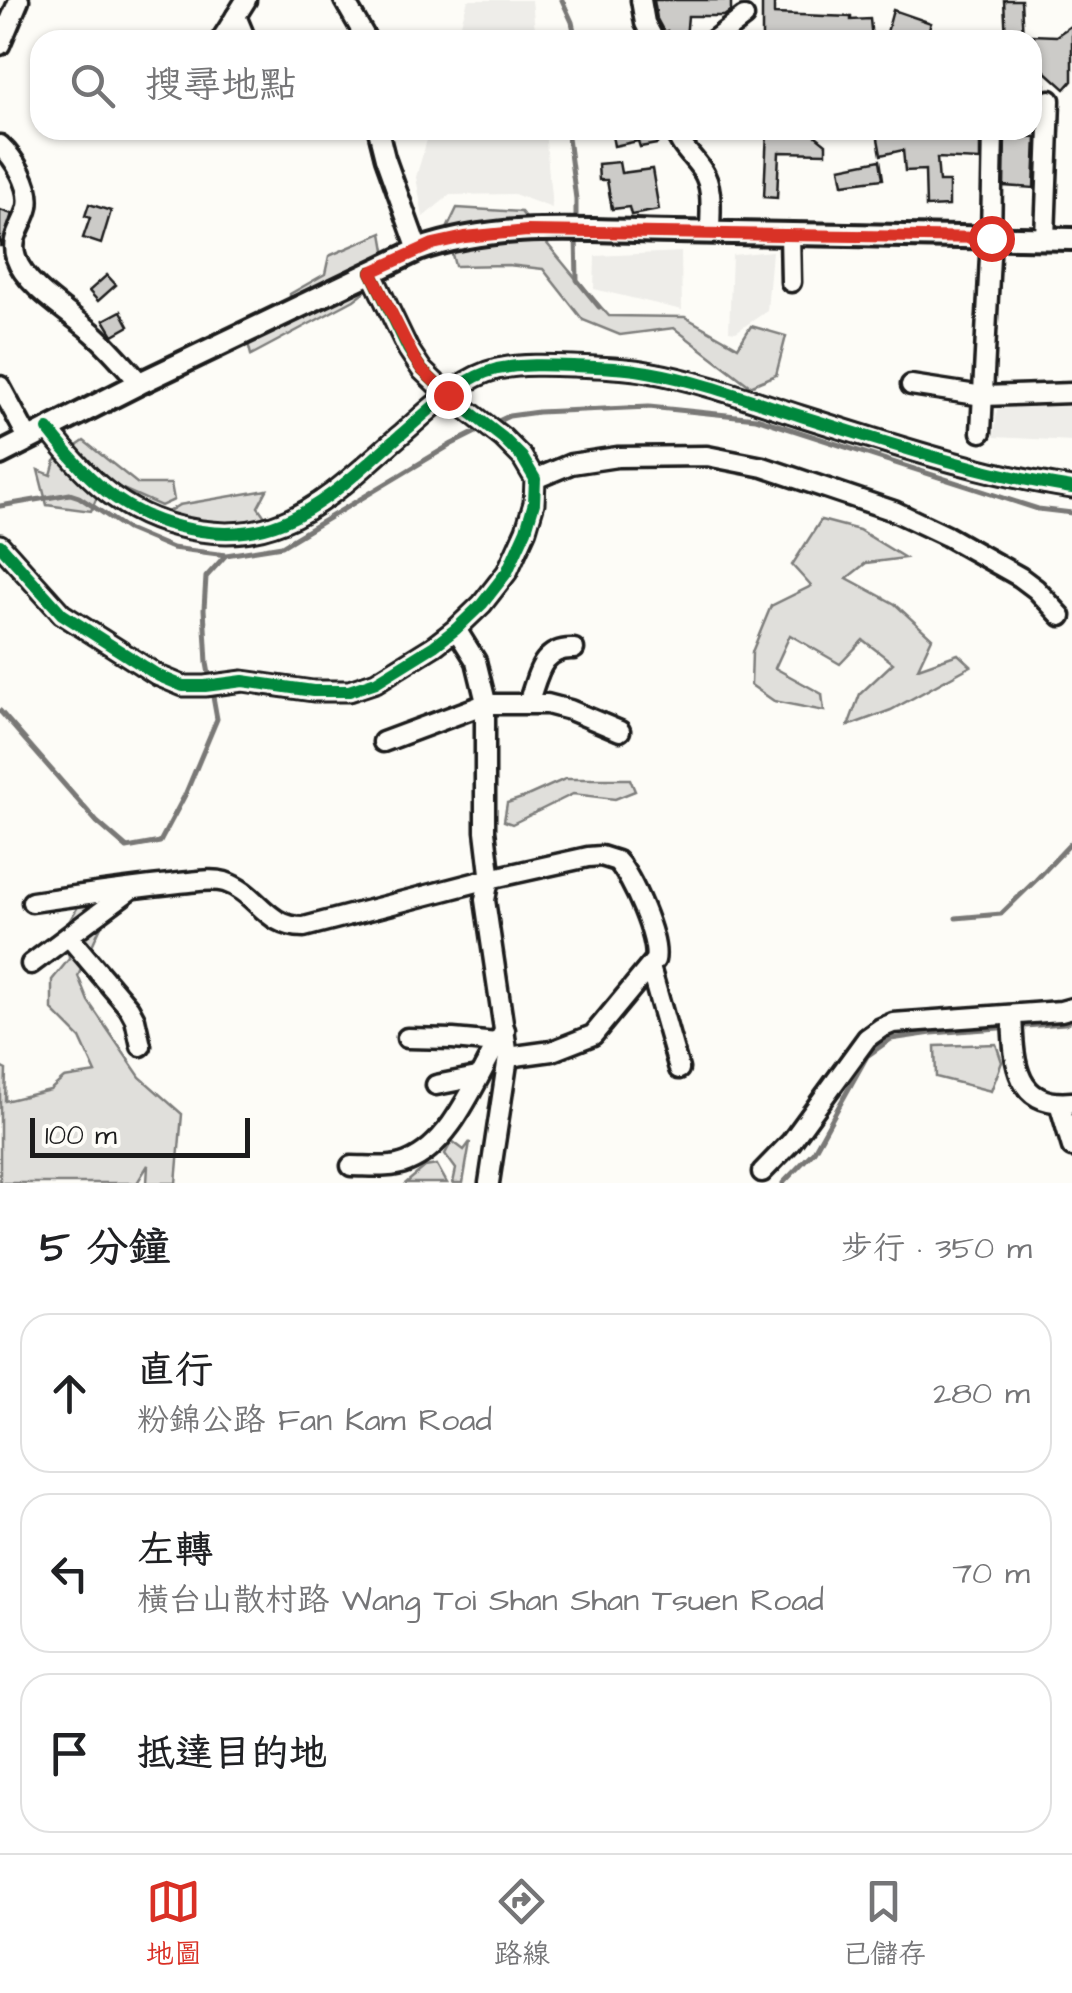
<!DOCTYPE html>
<html lang="zh-TW">
<head>
<meta charset="utf-8">
<style>
	body { margin:0; font-family:"Architects Daughter","LXGW WenKai TC",sans-serif; background:#f6f6f6; color:#202124 }
	.scale { position:absolute; left:30px; bottom:25px; width:220px; box-sizing:border-box; padding-left:10px; border:5px solid #1c1c1c; border-top:0; font-size:28px; line-height:35px; white-space:nowrap; color:#1c1c1c; -webkit-text-stroke:8px #fdfcf7; paint-order:stroke }
	.stop { position:absolute; width:30px; height:30px; margin:-22px; border:8px solid #d93025; border-radius:50%; background:#fff }
	.stop.end { background:#d93025; border-color:#fff; box-shadow:0 2px 10px #0008 }
	.list { margin:0; padding:0; list-style:none }
	h2 { display:flex; justify-content:space-between; align-items:center; height:130px; margin:0; padding:0 40px; font-size:42px }
	h2 small { font-size:32px; font-weight:400; color:#757577 }
	.list li { display:grid; grid-template-columns:65px 1fr auto; gap:30px; align-items:center; box-sizing:border-box; height:160px; margin:0 20px 20px; padding:0 20px; border:2px solid #e0e0e0; border-radius:30px }
	.list b { display:block; font-size:38px; white-space:nowrap }
	.list p { margin:0; font-size:32px; white-space:nowrap; color:#757577 }
	.list em { font-size:32px; font-style:normal; color:#757577 }
	.icon { flex:none; width:55px; height:55px; fill:none; stroke:currentColor; stroke-width:2; stroke-linecap:round; stroke-linejoin:round }
	.map { position:relative; flex:none; width:1072px; height:1183px; overflow:hidden }
	.search { position:absolute; background:#fff; box-shadow:0 2px 8px #0004; left:30px; right:30px; top:30px; height:110px; display:flex; align-items:center; gap:25px; box-sizing:border-box; padding:0 35px; border-radius:30px; color:#757577; font-size:38px }
	.sheet { height:670px; background:#fff }
	nav { display:flex; justify-content:space-around; align-items:center; box-sizing:border-box; height:140px; border-top:2px solid #e0e0e0; background:#fff; font-size:28px; color:#757577 }
	nav a { display:grid; justify-items:center; gap:5px }
	nav .on { color:#d93025 }
	.map>svg:first-child { display:block }
	.built { fill:#eeede9 }
	.green { fill:#e0dfdb; stroke:#7e7e7c; stroke-width:2.5 }
	.lines { fill:none; stroke-linecap:round; stroke-linejoin:round }
	.stream { stroke:#797876; stroke-width:5 }
	.building { fill:#cccbc8; stroke:#1c1c1c; stroke-width:2.5 }
	.minor-casing { stroke:#1c1c1c; stroke-width:25 }
	.major-casing { stroke:#1c1c1c; stroke-width:28 }
	.minor { stroke:#fdfcf7; stroke-width:18 }
	.major { stroke:#fdfcf7; stroke-width:20 }
	.cycleway-casing { stroke:#fdfcf7; stroke-width:19 }
	.cycleway { stroke:#00873e; stroke-width:12 }
	.route { stroke:#d93025; stroke-width:12 }
</style>
</head>
<body>
<div class="map">
<svg width="1072" height="1183" viewBox="0 0 1072 1183">
	<rect width="100%" height="100%" fill="#fdfcf7"/>
	<filter id="ink" filterUnits="userSpaceOnUse"><feTurbulence type="fractalNoise" baseFrequency=".01" numOctaves="2"/><feDisplacementMap in="SourceGraphic" scale="20" xChannelSelector="R" yChannelSelector="G"/><feConvolveMatrix kernelMatrix="1 2 1 2 8 2 1 2 1" color-interpolation-filters="sRGB"/></filter>
	<g filter="url(#ink)">
		<g class="built">
			<polygon points="468,0 532,0 536,40 456,40"/>
			<polygon points="430,130 545,130 552,208 514,194 450,195 423,217 416,177"/>
			<polygon points="772,251 767,311 736,332 729,331 732,255"/>
			<polygon points="681,252 682,310 594,289 595,256"/>
			<polygon points="998,401 1072,407 1072,441 994,437"/>
		</g>
		<g class="green">
			<polygon points="457,208 521,212 577,280 609,316 685,317 738,347 751,326 786,336 776,375 750,386 674,328 620,335 583,320 543,269 508,265 455,266 446,231"/>
			<polygon points="382,233 389,273 354,300 251,355 248,343 290,322 290,294 325,274 329,256"/>
			<polygon points="84,441 138,484 171,484 174,500 161,506 107,482 83,481 97,497 91,511 47,505 38,470 51,475 55,461"/>
			<polygon points="267,490 258,507 268,521 237,525 186,524 166,513 179,505"/>
			<polygon points="821,520 859,530 905,558 866,563 847,578 895,604 932,638 918,668 958,654 971,666 891,710 848,726 860,694 893,663 863,640 840,664 790,635 775,668 822,694 824,711 774,701 751,685 752,652 771,606 811,586 792,565"/>
			<polygon points="565,779 630,779 635,791 615,799 573,794 512,824 504,821 507,803 525,797"/>
			<polygon points="98,896 101,926 78,976 88,1001 140,1077 182,1114 176,1183 147,1183 148,1165 137,1183 0,1183 0,1067 6,1070 5,1101 50,1090 64,1078 96,1073 80,1038 52,1010 52,980 69,959 67,925 80,903"/>
			<polygon points="996,1044 1002,1062 991,1091 936,1077 935,1046"/>
			<polygon points="452,1141 464,1150 470,1142 463,1183 453,1183 456,1169 445,1154"/>
			<polygon points="437,1165 447,1183 406,1183 425,1167"/>
		</g>
		<g class="lines">
			<g class="stream">
				<polyline points="562,0 572,22 576,40"/>
				<polyline points="567,130 576,199 576,226"/>
				<polyline points="576,237 577,280 599,307"/>
				<polyline points="492,424 509,416 538,412 649,407 756,418 1038,509 1072,513"/>
				<polyline points="0,506 70,494 79,497 127,529 172,548 226,555 282,546 452,444 482,429"/>
				<polyline points="0,711 97,822 127,848 160,842 185,795 217,719 207,663 204,609 206,577 225,556"/>
				<polyline points="956,918 1001,914 1036,880 1072,842"/>
				<polyline points="783,1183 814,1151 867,1056 891,1039 932,1033 1065,1023 1072,1020"/>
			</g>
		</g>
		<g class="building">
			<polygon points="654,0 731,0 731,11 724,16 688,16 686,38 667,36 667,31 664,32 657,19"/>
			<polygon points="1004,0 1021,0 1023,40 1006,40"/>
			<polygon points="762,2 774,2 774,14 851,17 851,20 870,19 872,40 762,40"/>
			<polygon points="893,10 931,23 925,40 885,40"/>
			<polygon points="1072,25 1072,81 1065,89 1045,71 1044,89 1038,100 1037,123 1032,123 1032,35 1056,36"/>
			<polygon points="611,130 663,130 664,136 656,137 657,144 640,147 638,141 614,146"/>
			<polygon points="767,130 817,130 816,136 826,144 826,153 779,152 777,198 764,197"/>
			<polygon points="902,130 903,138 953,130 953,137 980,138 980,160 937,158 939,182 949,182 949,206 926,207 925,170 905,171 903,150 881,155 877,133"/>
			<polygon points="1005,135 1036,137 1034,188 1004,186"/>
			<polygon points="880,160 883,179 843,184 840,168"/>
			<polygon points="619,162 621,173 652,169 659,210 631,215 629,207 612,209 607,180 599,180 598,164"/>
			<polygon points="89,204 111,211 101,244 83,238 90,218 85,216"/>
			<polygon points="0,210 12,214 1,246 0,246"/>
			<polygon points="107,275 116,285 98,301 89,291"/>
			<polygon points="121,311 129,326 113,335 104,320"/>
		</g>
		<g class="lines">
			<defs>
				<g id="minor">
					<polyline points="344,0 367,40"/>
					<polyline points="641,0 645,23 654,40"/>
					<polyline points="236,16 246,40"/>
					<polyline points="221,40 246,0"/>
					<polyline points="714,40 744,17"/>
					<polyline points="0,45 19,0"/>
					<polyline points="378,130 385,158 418,250"/>
					<path d="M675 130C680 147 692 155 702 170 714 188 710 212 710 232"/>
					<path d="M0 145C14 158 32 186 28 207 24 225 9 238 16 258 25 286 70 313 93 333 110 348 125 366 140 383"/>
					<polyline points="790,233 791,282"/>
					<polyline points="1045,238 1050,100"/>
					<polyline points="911,385 983,396 1072,393"/>
					<polyline points="0,386 28,438"/>
					<path d="M48 429C90 484 130 521 201 531 228 535 256 533 283 522 326 505 363 467 398 437 427 413 459 378 497 369 522 364 548 365 573 366 598 367 623 367 648 372 700 381 751 400 801 416 891 444 979 474 1072 488"/>
					<polyline points="981,432 991,237 993,130"/>
					<polyline points="535,479 571,464 617,457 707,456 763,467 894,511 947,536 1020,577 1036,589 1061,616"/>
					<polyline points="0,545 62,614 159,676 183,686 205,686 243,681 313,691 349,691 376,682 434,646 456,629 482,604 507,572 526,530 534,503 535,479 522,457 503,438 448,395 422,370 408,349 371,272"/>
					<polyline points="456,629 476,661 485,698 485,831 490,873 485,900 508,1057 489,1183"/>
					<path d="M528 703C538 677 540 647 574 649"/>
					<polyline points="383,742 485,704 547,704 570,710 620,731"/>
					<path d="M32 902C81 895 130 888 179 883 194 882 211 878 225 882 258 893 265 927 304 927L489 879 588 857 601 856 617 861C632 877 660 940 655 960L593 1035 552 1051 508 1057"/>
					<polyline points="69,937 129,1008 135,1019 141,1046"/>
					<polyline points="31,964 130,890"/>
					<polyline points="650,967 679,1069"/>
					<path d="M1012 1015C1014 1058 1013 1108 1072 1102"/>
					<polyline points="407,1038 453,1039 497,1043"/>
					<polyline points="436,1085 477,1077"/>
					<polyline points="1059,1103 1072,1147"/>
					<path d="M351 1166C369 1166 390 1169 407 1162 455 1143 478 1072 505 1030"/>
					<polyline points="762,1172 791,1142 867,1038 881,1028 893,1023 1061,1011 1072,1008"/>
				</g>
				<path id="major" d="M0 454 140 383 418 250C499 221 591 231 675 232 808 234 940 237 1072 239"/>
			</defs>
			<use href="#minor" class="minor-casing"/>
			<use href="#major" class="major-casing"/>
			<use href="#minor" class="minor"/>
			<use href="#major" class="major"/>
			<defs>
				<g id="cycleway">
					<path d="M48 429C90 484 130 521 201 531 228 535 256 533 283 522 326 505 363 467 398 437 427 413 459 378 497 369 522 364 548 365 573 366 598 367 623 367 648 372 700 381 751 400 801 416 891 444 979 474 1072 488"/>
					<polyline points="0,545 62,614 159,676 183,686 205,686 243,681 313,691 349,691 376,682 434,646 456,629 482,604 507,572 526,530 534,503 535,479 522,457 503,438 448,395 422,370 408,349 371,272"/>
				</g>
			</defs>
			<use href="#cycleway" class="cycleway-casing"/>
			<use href="#cycleway" class="cycleway"/>
		</g>
	</g>
	<g class="lines" filter="url(#ink)">
		<polyline class="route" points="448,395 422,370 414,358 371,272 433,244 465,237 527,231 991,238"/>
	</g>
</svg>
<div class="scale">100 m</div>
<div class="stop" style="left:991px;top:238px"></div>
<div class="stop end" style="left:448px;top:395px"></div>
<div class="search"><svg class="icon" aria-label="search" viewBox="0 0 24 24"><circle cx="10" cy="10" r="6"/><path d="M15 15l6 6"/></svg>搜尋地點</div>
</div>
<section class="sheet">
<h2>5 分鐘<small>步行 · 350 m</small></h2>
<ul class="list">
<li><svg class="icon" aria-label="ahead" viewBox="0 0 24 24"><path d="M12 20V5M6 11l6-6 6 6"/></svg><div><b>直行</b><p>粉錦公路 Fan Kam Road</p></div><em>280 m</em></li>
<li><svg class="icon" aria-label="left" viewBox="0 0 24 24"><path d="M17 20v-9H6M10 6l-5 5 5 5"/></svg><div><b>左轉</b><p>橫台山散村路 Wang Toi Shan Shan Tsuen Road</p></div><em>70 m</em></li>
<li><svg class="icon" aria-label="arrive" viewBox="0 0 24 24"><path d="M6 21V4h12l-3 4 3 4H6"/></svg><div><b>抵達目的地</b></div></li>
</ul>
</section>
<nav>
<a class="on"><svg class="icon" aria-label="map" viewBox="0 0 24 24"><path d="M3 6l6-2 6 2 6-2v14l-6 2-6-2-6 2zM9 4v14M15 6v14"/></svg>地圖</a>
<a><svg class="icon" aria-label="directions" viewBox="0 0 24 24"><path d="M12 3l9 9-9 9-9-9zM9 14v-3h6M13 9l2 2-2 2"/></svg>路線</a>
<a><svg class="icon" aria-label="saved" viewBox="0 0 24 24"><path d="M7 4h10v16l-5-4-5 4z"/></svg>已儲存</a>
</nav>
</body>
</html>
